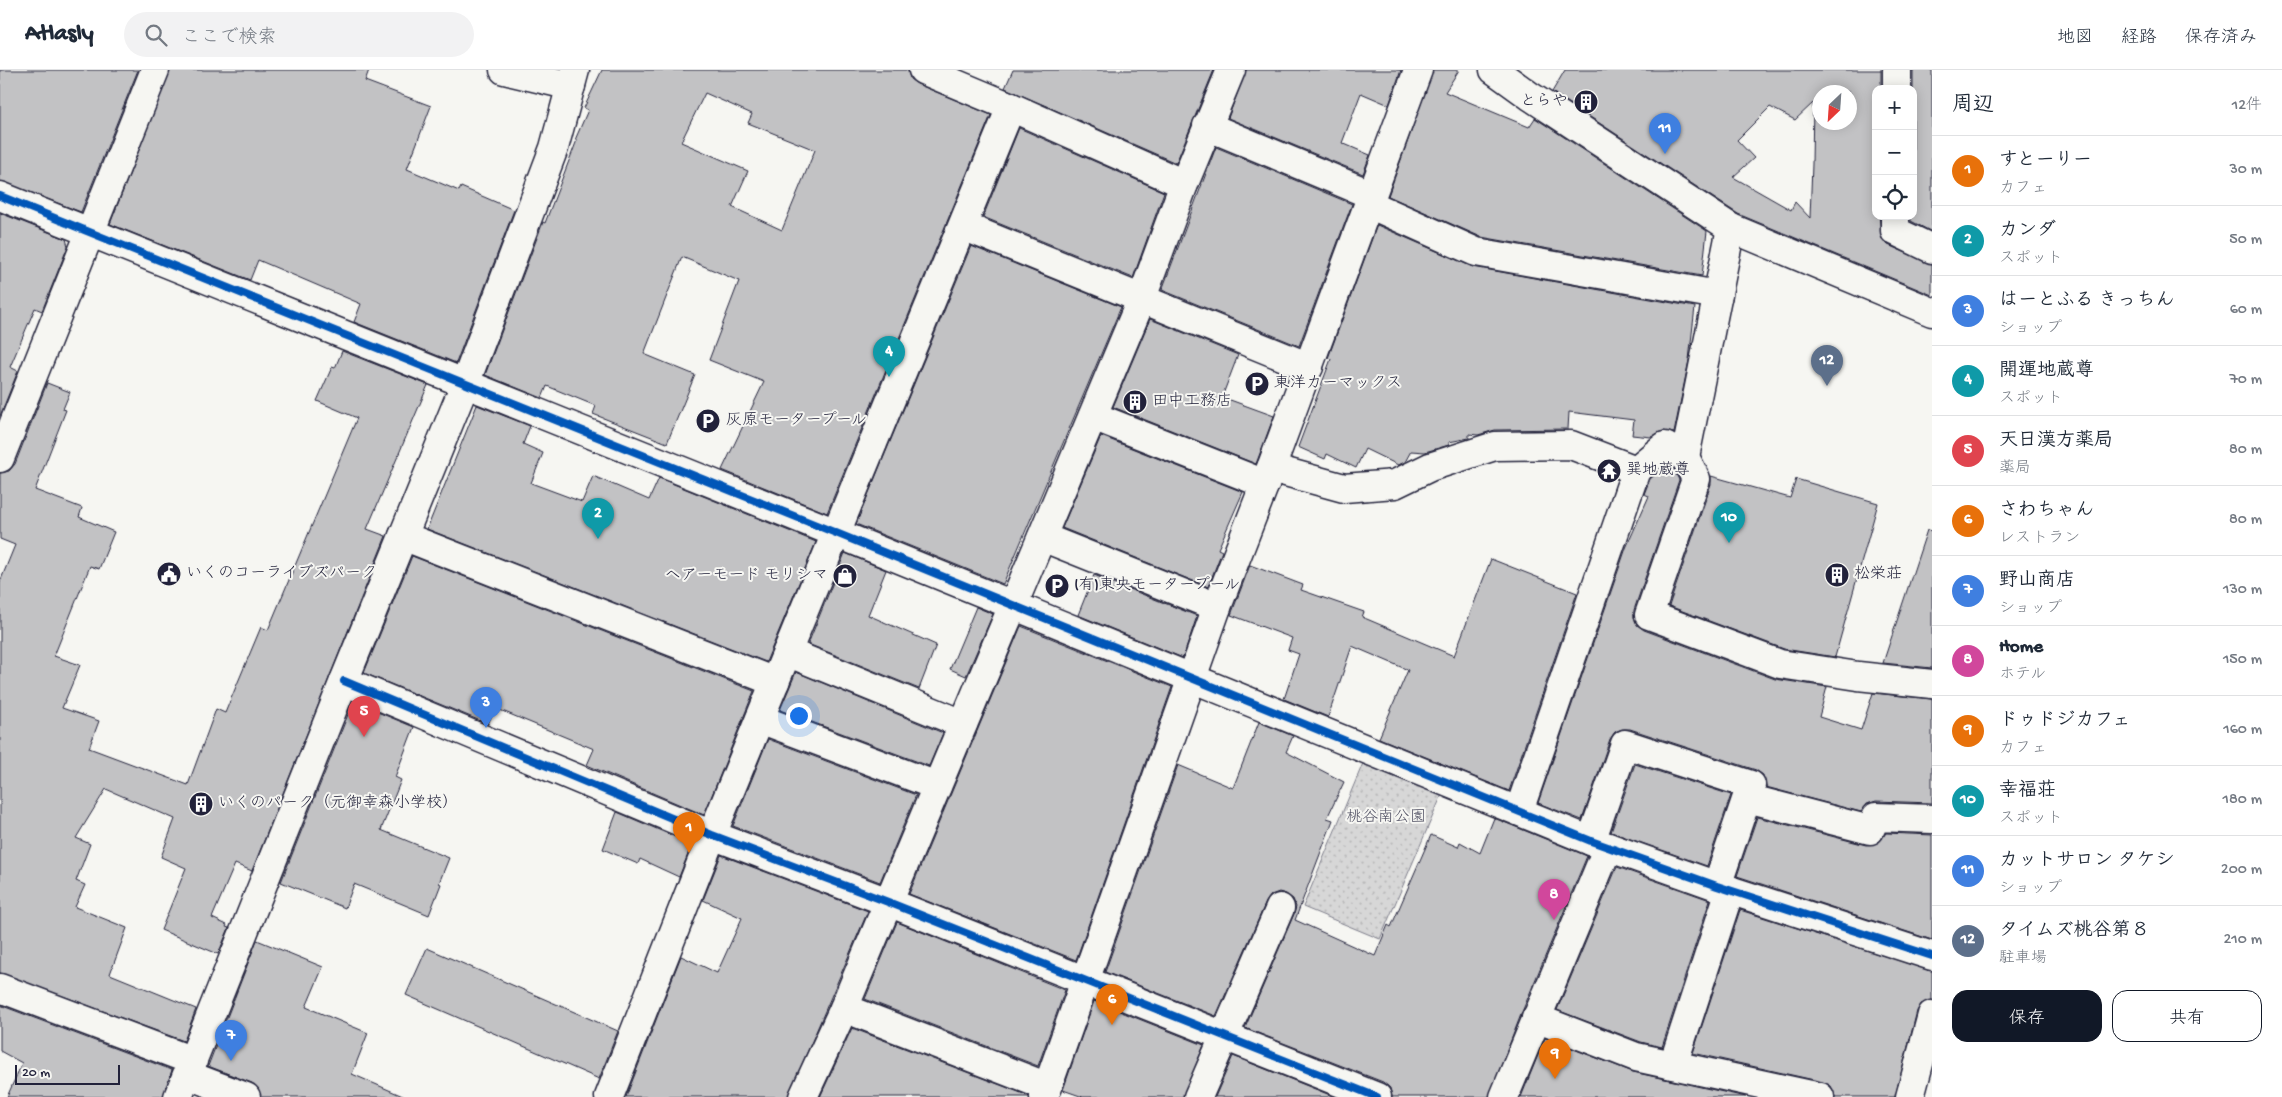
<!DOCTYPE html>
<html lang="ja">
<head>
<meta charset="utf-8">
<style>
	body { margin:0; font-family:"Gochi Hand","Klee One",sans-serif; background:#f2f2f3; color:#1f2937 }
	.controls { position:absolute; right:15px; top:15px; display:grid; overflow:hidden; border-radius:10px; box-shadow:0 2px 12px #0003 }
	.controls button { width:45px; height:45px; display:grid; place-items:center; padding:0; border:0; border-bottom:1px solid #e0e1e3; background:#fff; color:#1f2937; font:25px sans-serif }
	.compass { position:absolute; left:1812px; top:15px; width:45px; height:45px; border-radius:50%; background:#fff; box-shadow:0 2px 12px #0003; rotate:205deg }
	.scale { position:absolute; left:15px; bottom:12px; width:105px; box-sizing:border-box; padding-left:5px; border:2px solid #22223b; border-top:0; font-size:14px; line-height:18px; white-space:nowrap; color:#22223b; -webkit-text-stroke:4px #f6f6f2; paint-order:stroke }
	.you { position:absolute; left:798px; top:645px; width:18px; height:18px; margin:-12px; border:4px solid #fff; border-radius:50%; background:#1a73e8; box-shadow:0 0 0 8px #1a73e833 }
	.badge { display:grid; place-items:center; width:32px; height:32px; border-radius:50%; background:#111827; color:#fff; font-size:16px; font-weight:700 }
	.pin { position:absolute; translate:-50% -41px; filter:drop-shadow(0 1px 2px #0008) }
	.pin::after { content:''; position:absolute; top:26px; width:18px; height:15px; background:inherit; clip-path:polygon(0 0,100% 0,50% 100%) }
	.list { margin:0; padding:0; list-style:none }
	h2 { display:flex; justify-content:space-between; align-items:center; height:65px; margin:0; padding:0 20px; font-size:21px }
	h2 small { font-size:16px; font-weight:400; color:#747a83 }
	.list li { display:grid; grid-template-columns:32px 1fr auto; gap:15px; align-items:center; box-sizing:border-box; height:70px; padding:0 20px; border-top:1px solid #e0e1e3 }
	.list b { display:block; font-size:19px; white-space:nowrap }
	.list p { margin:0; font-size:16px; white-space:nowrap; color:#747a83 }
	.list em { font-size:16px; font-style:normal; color:#747a83 }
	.actions { display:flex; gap:10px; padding:15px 20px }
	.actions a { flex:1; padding:11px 0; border:1px solid #111827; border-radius:15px; text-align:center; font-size:18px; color:#111827 }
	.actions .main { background:#111827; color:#fff }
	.icon { flex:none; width:28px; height:28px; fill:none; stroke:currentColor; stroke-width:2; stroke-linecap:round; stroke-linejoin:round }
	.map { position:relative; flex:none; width:1932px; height:1027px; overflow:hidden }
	header { display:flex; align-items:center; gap:30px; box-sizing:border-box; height:70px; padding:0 25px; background:#fff; border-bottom:1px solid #e0e1e3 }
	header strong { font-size:24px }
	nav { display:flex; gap:28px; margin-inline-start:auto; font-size:18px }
	.search { width:350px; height:45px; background:#f2f2f3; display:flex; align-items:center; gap:12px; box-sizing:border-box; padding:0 18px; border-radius:28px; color:#747a83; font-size:19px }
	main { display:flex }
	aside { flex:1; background:#fff }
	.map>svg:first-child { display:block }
	.green { fill:url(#green-dots); stroke:#7c7c89 }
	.building { fill:#c2c2c4; stroke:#22223b; fill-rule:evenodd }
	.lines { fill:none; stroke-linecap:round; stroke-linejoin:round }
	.minor-casing { stroke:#22223b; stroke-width:31 }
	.minor { stroke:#f6f6f2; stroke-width:28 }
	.cycleway-casing { stroke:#f6f6f2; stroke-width:11 }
	.cycleway { stroke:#0057b8; stroke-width:8 }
	.labels { text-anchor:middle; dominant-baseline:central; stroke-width:4; stroke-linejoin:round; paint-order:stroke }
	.poi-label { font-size:16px; fill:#22223b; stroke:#f6f6f2; text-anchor:start }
	.park-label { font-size:16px; fill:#4f4f62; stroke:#f6f6f2 }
</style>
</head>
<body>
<header>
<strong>Atlasly</strong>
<div class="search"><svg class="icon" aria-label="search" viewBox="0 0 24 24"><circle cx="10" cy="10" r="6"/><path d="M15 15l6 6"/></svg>ここで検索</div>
<nav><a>地図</a><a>経路</a><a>保存済み</a></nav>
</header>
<main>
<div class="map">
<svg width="1932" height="1027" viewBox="0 0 1932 1027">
	<defs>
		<pattern id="green-dots" width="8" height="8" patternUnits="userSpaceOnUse" patternTransform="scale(1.25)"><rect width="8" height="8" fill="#d7d7d7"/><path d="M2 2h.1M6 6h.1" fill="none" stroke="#b8b8b9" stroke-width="1.8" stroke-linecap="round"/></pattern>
	</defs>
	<rect width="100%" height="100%" fill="#f6f6f2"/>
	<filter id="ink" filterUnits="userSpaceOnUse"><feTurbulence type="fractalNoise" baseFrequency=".02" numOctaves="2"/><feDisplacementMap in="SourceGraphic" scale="10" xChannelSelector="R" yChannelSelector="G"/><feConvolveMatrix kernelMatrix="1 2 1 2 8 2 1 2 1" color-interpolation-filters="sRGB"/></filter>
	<g filter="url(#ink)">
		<polygon class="green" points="1366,686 1443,722 1380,869 1303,837"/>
		<g class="building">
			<polygon points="0,0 138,0 81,142 0,111"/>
			<polygon points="170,0 369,0 365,11 431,36 407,99 459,121 461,117 514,140 456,293 354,252 361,234 258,190 250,210 110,154"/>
			<path d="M602 0H908L910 9 917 14 991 45 827 443 722 400 764 312 709 290 739 211 682 187 644 284 695 305 667 373 593 344 596 336 547 316 542 328 485 305 543 152 545 153 577 70H575L588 40 584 38ZM705 23 752 44 748 53 815 80 782 160 732 137 748 101 681 72Z"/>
			<polygon points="1013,0 1214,0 1176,93 1005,18"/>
			<polygon points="1246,0 1401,0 1389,35 1361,23 1342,73 1370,85 1363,104 1228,48"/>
			<polygon points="1433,0 1459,0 1445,22 1529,57 1535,48 1707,161 1702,206 1481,167 1388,126"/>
			<path d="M1565 0H1881V19H1876V146H1879L1882 169 1888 175 1932 194V225L1738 144 1552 22ZM1820 22H1850V52H1820ZM1813 33 1812 94 1810 148 1795 132 1791 140 1733 107 1754 88 1737 70 1770 37 1795 50Z"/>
			<polygon points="1913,0 1932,0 1932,162 1911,151 1911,146 1913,146"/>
			<polygon points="1019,58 1164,122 1133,208 983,147"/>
			<polygon points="1216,77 1352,134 1299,276 1162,220"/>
			<polygon points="0,143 66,169 68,176 42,241 35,238 10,297 18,301 0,346"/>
			<polygon points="1377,155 1473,197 1695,237 1689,290 1674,363 1663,361 1651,367 1632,365 1634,350 1569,342 1568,359 1495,360 1478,365 1469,364 1469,368 1449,372 1449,375 1425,382 1411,381 1405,392 1398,395 1365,379 1356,398 1327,384 1325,389 1298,377 1331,289 1328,288"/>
			<polygon points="971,176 1121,237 1003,514 856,454"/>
			<polygon points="1150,249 1238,285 1222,327 1274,346 1256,394 1113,337"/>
			<polygon points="342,281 428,315 367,459 386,466 252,801 235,794 212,848 227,855 226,857 229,858 218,884 161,860 186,798 161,787 175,749 106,719 76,768 90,774 76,811 85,815 75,837 127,858 110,904 196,939 184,971 0,903 0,512 15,475 0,469 0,403 9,401 15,394 47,313 70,322 63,339 66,340 35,420 82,438 79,447 114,462 99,499 90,496 54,586 80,595 62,638 99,651 89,678 188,715 216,639 225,643 261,557 268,560 357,348 317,331 332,297 335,298"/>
			<polygon points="477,335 530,356 523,374 543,383 531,413 582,432 593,406 649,430 659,408 816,472 766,592 427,459"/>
			<polygon points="1101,366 1243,422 1218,479 1222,481 1208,517 1062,458"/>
			<polygon points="1667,395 1673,398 1679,410 1634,540 1634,547 1637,555 1644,560 1775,609 1827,617 1819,647 1861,660 1873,623 1932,629 1932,733 1876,731 1867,734 1861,742 1766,717 1763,705 1756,700 1630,659 1622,659 1615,662 1610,669 1582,750 1538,733 1626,478 1649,426 1644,424 1650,409"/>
			<polygon points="1711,406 1790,428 1796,409 1878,433 1835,587 1784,579 1669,536 1711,414"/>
			<polygon points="1927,460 1932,461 1932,598 1883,593"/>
			<polygon points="845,483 886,500 868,545 936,575 919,619 808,574"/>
			<polygon points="412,486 754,621 704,745 587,695 594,679 495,638 488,654 364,603"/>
			<polygon points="1491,489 1577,523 1509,721 1379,668 1408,600 1352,576 1328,647 1284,629 1299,584 1288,580 1292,568 1231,545 1250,495 1303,515 1301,520 1364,542 1362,547 1454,586"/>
			<polygon points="1094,505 1197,546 1183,588 1078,545"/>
			<polygon points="976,537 993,544 966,606 950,599"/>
			<polygon points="1021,556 1172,617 1076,890 909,824"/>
			<polygon points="796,602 943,663 929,696 780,640"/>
			<polygon points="353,632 414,657 395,707 401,710 381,760 449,788 439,813 441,814 429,845 354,814 345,838 281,812"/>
			<polygon points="1259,652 1293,666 1286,682 1344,712 1327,748 1333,750 1295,850 1375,886 1388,855 1391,857 1431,765 1458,777 1460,772 1480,783 1494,748 1587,786 1522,942 1489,1027 1392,1027 1390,1018 1383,1012 1245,958 1294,844 1296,837 1293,829 1286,824 1279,822 1271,825 1266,832 1216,946 1105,902 1178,695 1233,718"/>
			<polygon points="768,669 916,725 880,812 733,756"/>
			<polygon points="1635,694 1731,725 1707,796 1611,762"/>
			<polygon points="617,742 692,774 679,807 640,789 638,794 603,779"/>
			<polygon points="1757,747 1866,775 1879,772 1886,763 1932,765 1932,870 1737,806"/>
			<polygon points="721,785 868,841 788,1027 626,1027 681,886 717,903 742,848 703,830"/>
			<polygon points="1617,797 1710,830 1662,977 1641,972 1557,940"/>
			<polygon points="1740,840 1932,901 1932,930 1921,934 1917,941 1895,1027 1835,1027 1831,1016 1823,1012 1693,983"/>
			<polygon points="897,852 1065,920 1038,996 865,929"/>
			<polygon points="257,870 323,897 306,937 368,963 352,1004 405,1027 261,1027 258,1018 252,1013 208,996"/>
			<polygon points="427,878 618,961 599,1009 406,925"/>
			<polygon points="1094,931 1204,975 1183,1027 1083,1027 1063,1020"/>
			<polygon points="0,935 172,1000 163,1027 7,1027 22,993 0,981"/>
			<polygon points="852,958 1029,1026 1029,1027 820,1027"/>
			<polygon points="1545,968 1633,1002 1746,1027 1521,1027"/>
			<polygon points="1233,986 1335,1027 1215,1027"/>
		</g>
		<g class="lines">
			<defs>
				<g id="minor">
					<polyline points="504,0 571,16"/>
					<polyline points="923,0 1011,37 1184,114"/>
					<polyline points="1494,0 1530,26 1731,158 1932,242"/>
					<polyline points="1897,19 1897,0"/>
					<polyline points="1207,56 1372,125"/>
					<polyline points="0,126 836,463 1591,771 1717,816 1932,886"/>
					<polyline points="1369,134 1476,182 1718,225"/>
					<polyline points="1895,146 1895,161 1932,179"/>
					<polyline points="963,156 1309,297"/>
					<polyline points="1093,346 1265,414"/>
					<polyline points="1685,387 1696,409 1649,545 1780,594 1858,606 1932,614"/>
					<polyline points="0,388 155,0"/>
					<polyline points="1271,398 1344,418 1395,414 1430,397 1495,376 1571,375 1636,400"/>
					<polyline points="403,466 775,612"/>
					<polyline points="1042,467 1217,537"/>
					<polyline points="787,582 963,654"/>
					<polyline points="344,611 712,765 888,832 1377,1027"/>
					<polyline points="760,649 937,716"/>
					<polyline points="1747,728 1870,760 1876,747 1932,749"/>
					<polyline points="1519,741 1636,400 1665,376 1685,387 1731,158"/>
					<polyline points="1591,771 1625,674 1751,715 1717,816"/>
					<polyline points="0,918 193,991"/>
					<polyline points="844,938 1048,1017"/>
					<polyline points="1536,948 1636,987 1820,1027"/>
					<polyline points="1673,995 1730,820"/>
					<polyline points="188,1005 246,1027"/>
					<polyline points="178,1027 344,611 465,314 554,78 575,0"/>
					<polyline points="609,1027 712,765 1011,37"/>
					<polyline points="803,1027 844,938 1142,228 1184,114 1231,0"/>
					<polyline points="1044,1027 1217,537 1271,398 1418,0"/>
					<polyline points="1198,1027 1280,838"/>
					<polyline points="1504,1027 1608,777"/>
					<polyline points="1910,1027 1932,945"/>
				</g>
			</defs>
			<use href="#minor" class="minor-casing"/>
			<use href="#minor" class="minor"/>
			<defs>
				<g id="cycleway">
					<polyline points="0,126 836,463 1591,771 1717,816 1932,886"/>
					<polyline points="344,611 712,765 888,832 1377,1027"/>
				</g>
			</defs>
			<use href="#cycleway" class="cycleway-casing"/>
			<use href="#cycleway" class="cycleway"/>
		</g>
	</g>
	<defs>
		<symbol id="building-disc" viewBox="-11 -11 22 22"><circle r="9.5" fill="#22223b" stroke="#f6f6f2"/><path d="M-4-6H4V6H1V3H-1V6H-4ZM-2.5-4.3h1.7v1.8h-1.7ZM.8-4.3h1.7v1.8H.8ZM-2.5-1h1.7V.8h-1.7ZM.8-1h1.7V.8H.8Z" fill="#fff"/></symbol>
		<symbol id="parking-disc" viewBox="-11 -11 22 22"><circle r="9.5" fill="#22223b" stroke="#f6f6f2"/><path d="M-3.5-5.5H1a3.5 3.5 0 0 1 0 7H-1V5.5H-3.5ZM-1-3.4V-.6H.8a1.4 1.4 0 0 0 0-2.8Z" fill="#fff"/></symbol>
		<symbol id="temple-disc" viewBox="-11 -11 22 22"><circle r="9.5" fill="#22223b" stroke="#f6f6f2"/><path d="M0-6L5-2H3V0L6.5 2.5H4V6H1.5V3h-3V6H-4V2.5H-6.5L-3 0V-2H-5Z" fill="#fff"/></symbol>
		<symbol id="civic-disc" viewBox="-11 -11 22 22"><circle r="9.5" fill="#22223b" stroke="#f6f6f2"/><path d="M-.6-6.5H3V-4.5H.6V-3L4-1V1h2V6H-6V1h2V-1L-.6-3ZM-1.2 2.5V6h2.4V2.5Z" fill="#fff"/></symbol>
		<symbol id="shop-disc" viewBox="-11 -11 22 22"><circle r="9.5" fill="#22223b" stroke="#f6f6f2"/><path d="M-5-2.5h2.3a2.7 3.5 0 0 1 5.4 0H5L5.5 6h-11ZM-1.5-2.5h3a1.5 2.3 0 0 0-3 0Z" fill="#fff"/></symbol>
	</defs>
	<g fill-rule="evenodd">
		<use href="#building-disc" x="1572" y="18" width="28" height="28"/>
		<use href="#parking-disc" x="1243" y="300" width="28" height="28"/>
		<use href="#building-disc" x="1121" y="318" width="28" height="28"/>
		<use href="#parking-disc" x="694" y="337" width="28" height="28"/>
		<use href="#temple-disc" x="1595" y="387" width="28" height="28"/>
		<use href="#civic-disc" x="155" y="490" width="28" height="28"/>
		<use href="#building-disc" x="1823" y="491" width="28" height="28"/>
		<use href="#shop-disc" x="831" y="492" width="28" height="28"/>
		<use href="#parking-disc" x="1043" y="502" width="28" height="28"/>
		<use href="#building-disc" x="187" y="720" width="28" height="28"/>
	</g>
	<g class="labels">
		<g class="poi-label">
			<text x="1568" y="32" text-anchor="end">とらや</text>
			<text x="1274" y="314">東洋カーマックス</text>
			<text x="1152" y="332">田中工務店</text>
			<text x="726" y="351">灰原モータープール</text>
			<text x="1626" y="401">巽地蔵尊</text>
			<text x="186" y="504">いくのコーライブズパーク</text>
			<text x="1854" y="505">松栄荘</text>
			<text x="828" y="506" text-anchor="end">ヘアーモード モリシマ</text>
			<text x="1074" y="516">(有)東央モータープール</text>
			<text x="218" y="734">いくのパーク（元御幸森小学校）</text>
		</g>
		<g class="park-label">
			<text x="1386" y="748">桃谷南公園</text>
		</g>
	</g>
</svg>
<div class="controls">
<button>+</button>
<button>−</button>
<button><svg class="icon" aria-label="locate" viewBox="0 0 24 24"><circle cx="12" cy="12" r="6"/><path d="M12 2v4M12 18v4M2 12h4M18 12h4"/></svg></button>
</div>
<svg class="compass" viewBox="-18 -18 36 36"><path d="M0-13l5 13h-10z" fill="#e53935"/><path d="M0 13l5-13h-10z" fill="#747a83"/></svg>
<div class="scale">20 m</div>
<div class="you"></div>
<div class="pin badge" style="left:689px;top:783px;background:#e8710a">1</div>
<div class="pin badge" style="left:598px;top:469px;background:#0f9aa8">2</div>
<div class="pin badge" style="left:486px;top:658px;background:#3f7fe0">3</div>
<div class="pin badge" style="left:889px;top:307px;background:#0f9aa8">4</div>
<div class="pin badge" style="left:364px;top:667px;background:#e0444e">5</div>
<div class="pin badge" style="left:1112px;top:955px;background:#e8710a">6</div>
<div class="pin badge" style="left:231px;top:991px;background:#3f7fe0">7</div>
<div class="pin badge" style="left:1554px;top:850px;background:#d1479c">8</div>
<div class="pin badge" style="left:1555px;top:1009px;background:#e8710a">9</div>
<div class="pin badge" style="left:1729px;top:473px;background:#0f9aa8">10</div>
<div class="pin badge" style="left:1665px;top:84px;background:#3f7fe0">11</div>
<div class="pin badge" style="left:1827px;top:316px;background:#5c6f8a">12</div>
</div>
<aside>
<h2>周辺<small>12件</small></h2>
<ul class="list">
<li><span class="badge" style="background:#e8710a">1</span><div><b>すとーりー</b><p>カフェ</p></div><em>30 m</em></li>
<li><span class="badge" style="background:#0f9aa8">2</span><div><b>カンダ</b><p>スポット</p></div><em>50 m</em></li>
<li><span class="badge" style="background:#3f7fe0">3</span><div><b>はーとふる きっちん</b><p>ショップ</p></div><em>60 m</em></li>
<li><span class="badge" style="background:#0f9aa8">4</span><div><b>開運地蔵尊</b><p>スポット</p></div><em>70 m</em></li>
<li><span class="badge" style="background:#e0444e">5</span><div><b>天日漢方薬局</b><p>薬局</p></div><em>80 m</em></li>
<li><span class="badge" style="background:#e8710a">6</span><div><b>さわちゃん</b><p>レストラン</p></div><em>80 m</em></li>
<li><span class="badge" style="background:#3f7fe0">7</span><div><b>野山商店</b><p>ショップ</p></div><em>130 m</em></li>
<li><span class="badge" style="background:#d1479c">8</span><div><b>Home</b><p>ホテル</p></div><em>150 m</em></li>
<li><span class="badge" style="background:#e8710a">9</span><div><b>ドゥドジカフェ</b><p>カフェ</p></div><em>160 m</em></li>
<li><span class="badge" style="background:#0f9aa8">10</span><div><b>幸福荘</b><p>スポット</p></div><em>180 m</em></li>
<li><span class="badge" style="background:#3f7fe0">11</span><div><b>カットサロン タケシ</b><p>ショップ</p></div><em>200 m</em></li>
<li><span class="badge" style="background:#5c6f8a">12</span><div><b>タイムズ桃谷第８</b><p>駐車場</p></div><em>210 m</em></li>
</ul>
<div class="actions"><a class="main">保存</a><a>共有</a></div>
</aside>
</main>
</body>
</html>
